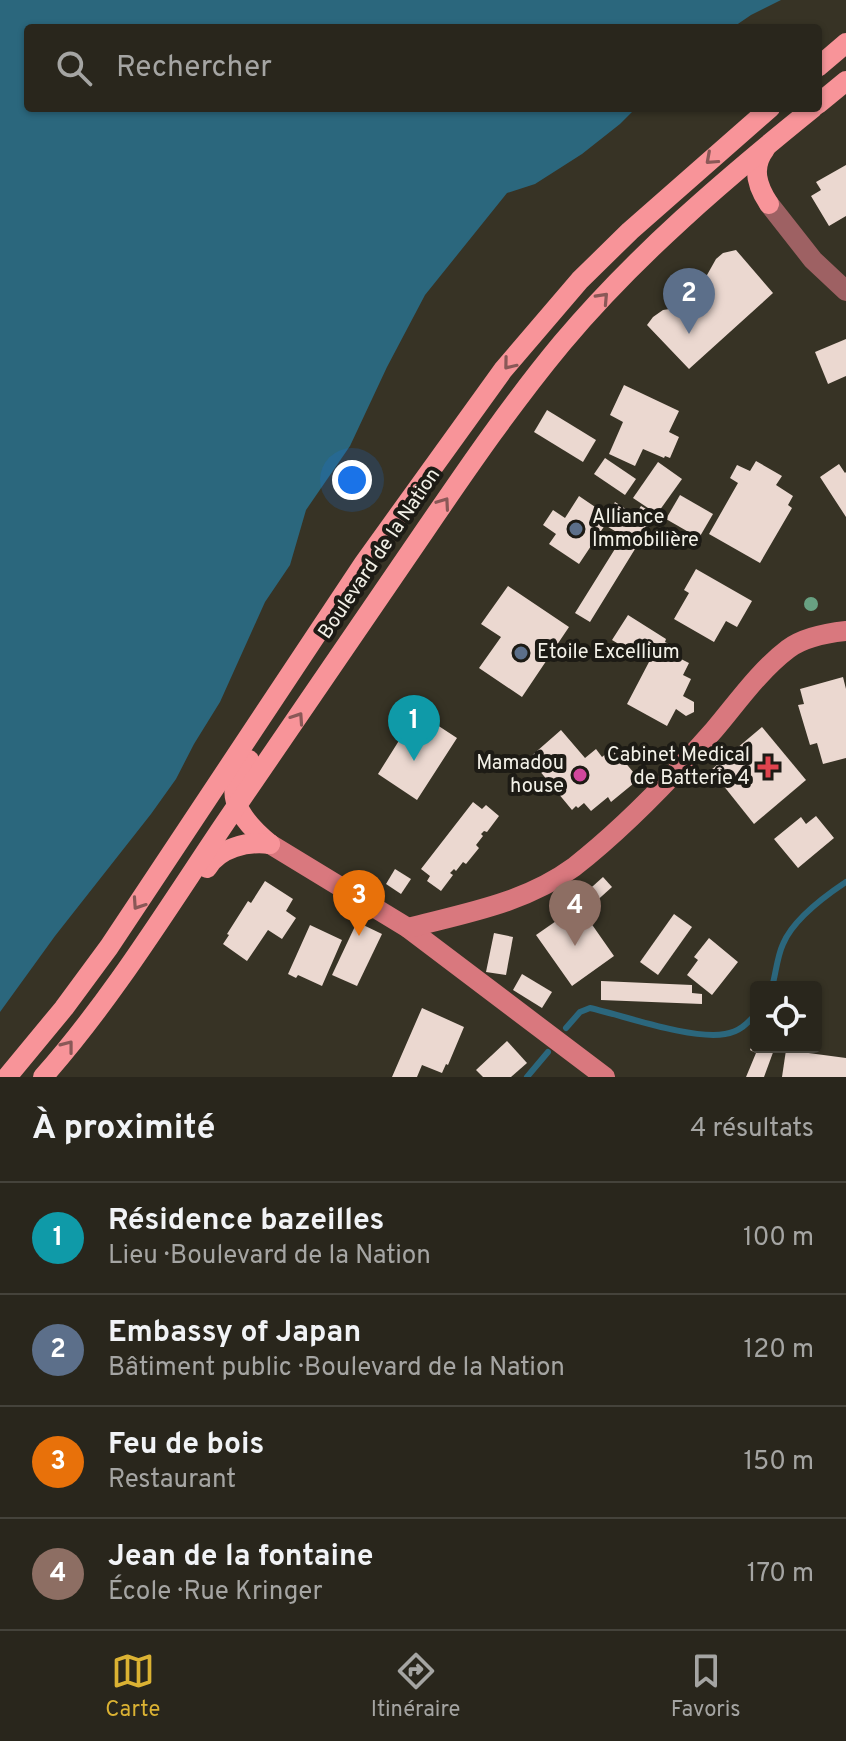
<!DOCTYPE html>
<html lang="fr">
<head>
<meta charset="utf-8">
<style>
	body { margin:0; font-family:Overpass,sans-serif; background:#353229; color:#f1f3f6 }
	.controls { position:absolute; right:24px; bottom:24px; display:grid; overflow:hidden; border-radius:8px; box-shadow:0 2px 6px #0004 }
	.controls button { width:72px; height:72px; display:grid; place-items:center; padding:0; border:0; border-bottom:2px solid #45433b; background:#29261c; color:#f1f3f6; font:40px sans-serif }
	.you { position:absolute; left:352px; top:480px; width:28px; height:28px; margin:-20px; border:6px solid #fff; border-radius:50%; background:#1a73e8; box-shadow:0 0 0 12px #1a73e833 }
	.badge { display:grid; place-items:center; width:52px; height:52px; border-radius:50%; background:#dbb233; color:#fff; font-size:26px; font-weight:700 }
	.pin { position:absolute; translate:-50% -66px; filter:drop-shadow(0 2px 4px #0008) }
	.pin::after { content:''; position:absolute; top:42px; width:28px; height:24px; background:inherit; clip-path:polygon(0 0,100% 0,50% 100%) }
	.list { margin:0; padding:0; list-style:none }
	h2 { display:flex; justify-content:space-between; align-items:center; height:104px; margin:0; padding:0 32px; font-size:34px }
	h2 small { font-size:26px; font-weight:400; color:#a5a5a3 }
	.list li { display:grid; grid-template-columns:52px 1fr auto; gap:24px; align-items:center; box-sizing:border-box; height:112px; padding:0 32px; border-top:2px solid #45433b }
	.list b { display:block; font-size:30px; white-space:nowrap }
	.list p { margin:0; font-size:26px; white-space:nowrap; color:#a5a5a3 }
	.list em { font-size:26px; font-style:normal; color:#a5a5a3 }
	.icon { flex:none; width:44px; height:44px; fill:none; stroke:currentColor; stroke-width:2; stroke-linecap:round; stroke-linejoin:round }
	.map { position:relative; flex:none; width:846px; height:1077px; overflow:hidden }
	.search { position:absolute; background:#29261c; box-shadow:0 2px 6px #0004; left:24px; right:24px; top:24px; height:88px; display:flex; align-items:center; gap:20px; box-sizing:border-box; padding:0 28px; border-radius:8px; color:#a5a5a3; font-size:30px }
	.sheet { height:552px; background:#29261c }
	nav { display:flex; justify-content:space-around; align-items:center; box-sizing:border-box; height:112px; border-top:2px solid #45433b; background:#29261c; font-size:22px; color:#a5a5a3 }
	nav a { display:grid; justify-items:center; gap:4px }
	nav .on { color:#dbb233 }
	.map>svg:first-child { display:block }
	.water { fill:#2b677d }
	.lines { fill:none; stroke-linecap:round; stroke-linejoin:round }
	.stream { stroke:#2b677d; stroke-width:6 }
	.building { fill:#ebd8d0 }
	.street { stroke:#9e6163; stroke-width:20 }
	.secondary { stroke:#d9787e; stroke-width:20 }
	.primary { stroke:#f89499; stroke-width:20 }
	.tree { fill:#68a182 }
	.oneway { stroke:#8a5857 }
	.service-dot { fill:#5c6f8a; stroke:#1d1b15; stroke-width:3 }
	.health-dot { fill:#e0444e; stroke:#1d1b15; stroke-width:3 }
	.hotel-dot { fill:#d1479c; stroke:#1d1b15; stroke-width:3 }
	.labels { text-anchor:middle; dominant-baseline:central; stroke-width:8; stroke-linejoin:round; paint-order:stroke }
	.poi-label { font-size:20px; fill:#f3f1e8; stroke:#1d1b15; text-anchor:start }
	.street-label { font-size:20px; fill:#f3f1e8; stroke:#1d1b15 }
</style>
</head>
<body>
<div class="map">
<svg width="846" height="1077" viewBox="0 0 846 1077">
	<rect width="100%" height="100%" fill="#373325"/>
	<polygon class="water" points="0,0 781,0 751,15 732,28 28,28 28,108 636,108 620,124 582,154 535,184 507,193 425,295 387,367 350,446 306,510 290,565 265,602 220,702 194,744 176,779 151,814 55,936 0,1012"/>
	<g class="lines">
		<g class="stream">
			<path d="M772 987C776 973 777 957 783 944 793 920 825 896 846 882"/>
			<path d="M566 1028 580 1012 590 1008C625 1016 692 1040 725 1034 739 1032 747 1024 756 1014"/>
			<polyline points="527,1077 548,1052"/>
		</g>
	</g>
	<g class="building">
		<polygon points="846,165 846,216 829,226 811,196 821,190 816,182"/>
		<polygon points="736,250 773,293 689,369 647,325 653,317 663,310 676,308 678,297 685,288 694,280 707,275 716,259 723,253"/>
		<polygon points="846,339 846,376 828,384 815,352"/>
		<polygon points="624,385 679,411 669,432 679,437 670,458 665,456 664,458 643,449 635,466 609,454 623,422 610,415"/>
		<polygon points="547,410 596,440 583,462 534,432"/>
		<polygon points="605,458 636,479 625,495 594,474"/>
		<polygon points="756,461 782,476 776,485 793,496 788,505 792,508 760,563 709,534 738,483 730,478 737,465 750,471"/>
		<polygon points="658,462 682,479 657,514 633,498"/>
		<polygon points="839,464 845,473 846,472 846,517 820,477"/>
		<polygon points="680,495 713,514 699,538 666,519"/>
		<polygon points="579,496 607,515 615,502 635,515 641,506 656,515 590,622 575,613 623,536 605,525 579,564 549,544 556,534 543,525 553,510 565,518"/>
		<polygon points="696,569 752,601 737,627 726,621 714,642 674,619 689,593 684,590"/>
		<polygon points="508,586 569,627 522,697 479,668 501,637 481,624"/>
		<polygon points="628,615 666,639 665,642 680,650 679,658 689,663 683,675 691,679 683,696 694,702 694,712 686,716 676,709 667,726 627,704 649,662 612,640"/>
		<polygon points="843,677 846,689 846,758 823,764 817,743 810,745 798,705 804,704 800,689"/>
		<polygon points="431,721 457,738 417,800 378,774 400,739 414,748"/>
		<polygon points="762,727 806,780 754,824 711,770"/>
		<polygon points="561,730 585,758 596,749 602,757 613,748 639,779 611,802 608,797 591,811 584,803 578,808 576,806 572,810 529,758"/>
		<polygon points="473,802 482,809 486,805 499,816 487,832 484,831 481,834 483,836 476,845 479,848 466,864 463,862 456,871 454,869 450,873 453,875 441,891 427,881 430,876 421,869"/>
		<polygon points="816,816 834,838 798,868 774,839 801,817 806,824"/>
		<polygon points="395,869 411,879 401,894 386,884"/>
		<polygon points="603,877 612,887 592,905 583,895"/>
		<polygon points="265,881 293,899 286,911 296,918 282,939 268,930 247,961 223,944 229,935 227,934 248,901 251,903"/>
		<polygon points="674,914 692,927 658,975 640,962"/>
		<polygon points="586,916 614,956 572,986 536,935 559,919 567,929"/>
		<polygon points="357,922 382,934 357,986 332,975"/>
		<polygon points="310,925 342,940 322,986 298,975 296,978 288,974"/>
		<polygon points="494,933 513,937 506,975 486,972"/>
		<polygon points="709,938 738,962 712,995 687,975 698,960 694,957"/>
		<polygon points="522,974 552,992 542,1008 513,990"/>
		<polygon points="601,981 692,985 692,993 702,994 702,1004 601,1000"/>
		<polygon points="422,1008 464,1027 448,1065 446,1064 442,1073 422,1065 417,1077 392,1077"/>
		<polygon points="756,1036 756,1047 775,1047 764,1077 746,1077 756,1053 750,1050"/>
		<polygon points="507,1041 527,1063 511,1077 483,1077 476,1070"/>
		<polygon points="786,1050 846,1058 846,1077 782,1077"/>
	</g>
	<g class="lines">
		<polyline class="street" points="769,204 813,260 846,291"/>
		<g class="secondary">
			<polyline points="270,844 408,928 605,1077"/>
			<path d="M408 928C466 913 525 903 574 867 625 827 671 779 714 730 737 703 759 671 788 649 804 637 827 633 846 631"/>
		</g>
		<g class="primary">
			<polyline points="818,67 846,43"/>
			<polyline points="818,104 846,81"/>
			<path d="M765 149C751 167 757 186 769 204"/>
			<path d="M249 760C245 767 238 775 236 783 228 806 254 831 270 844"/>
			<path d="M207 868C219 848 247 841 270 844"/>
			<polyline points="7,1077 64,1008 109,947 364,563 503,370 580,280 630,231 770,108"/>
			<path d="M43 1077C112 999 167 909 225 823 292 726 358 627 426 529 469 466 513 402 562 343 636 255 724 180 813 108"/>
		</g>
	</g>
	<circle class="tree" cx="811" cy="604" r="7"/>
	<defs><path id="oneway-chevron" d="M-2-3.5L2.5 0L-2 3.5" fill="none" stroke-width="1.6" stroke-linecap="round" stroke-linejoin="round" transform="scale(2)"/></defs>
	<g class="oneway">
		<use href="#oneway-chevron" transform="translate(711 159) rotate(138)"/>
		<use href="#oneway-chevron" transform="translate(603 298) rotate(-47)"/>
		<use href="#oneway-chevron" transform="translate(509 364) rotate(129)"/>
		<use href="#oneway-chevron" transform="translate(444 503) rotate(-55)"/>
		<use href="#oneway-chevron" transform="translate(298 718) rotate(-56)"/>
		<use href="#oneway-chevron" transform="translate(138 904) rotate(124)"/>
		<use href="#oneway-chevron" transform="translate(68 1046) rotate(-52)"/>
	</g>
	<g class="service-dot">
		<circle cx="576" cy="529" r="8"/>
		<circle cx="521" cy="653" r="8"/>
	</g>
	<path class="health-dot" d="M764 755h8v8h8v8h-8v8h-8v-8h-8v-8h8z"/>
	<circle class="hotel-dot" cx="580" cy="775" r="8"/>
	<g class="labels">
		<g class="poi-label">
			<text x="592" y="518">Alliance<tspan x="592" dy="23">Immobilière</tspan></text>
			<text x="537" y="653">Etoile Excellium</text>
			<text x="750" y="756" text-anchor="end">Cabinet Medical<tspan x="750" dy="23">de Batterie 4</tspan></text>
			<text x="564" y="764" text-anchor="end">Mamadou<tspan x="564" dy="23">house</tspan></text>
		</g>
		<g class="street-label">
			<text transform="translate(380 554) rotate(-56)">Boulevard de la Nation</text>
		</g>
	</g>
</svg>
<div class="controls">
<button><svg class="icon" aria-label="locate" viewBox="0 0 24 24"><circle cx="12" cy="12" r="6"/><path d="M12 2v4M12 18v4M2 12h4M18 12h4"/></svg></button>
</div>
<div class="you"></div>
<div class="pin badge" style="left:414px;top:761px;background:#0f9aa8">1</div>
<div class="pin badge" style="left:689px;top:334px;background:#5c6f8a">2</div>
<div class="pin badge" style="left:359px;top:936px;background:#e8710a">3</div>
<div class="pin badge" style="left:575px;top:946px;background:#8d6e63">4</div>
<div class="search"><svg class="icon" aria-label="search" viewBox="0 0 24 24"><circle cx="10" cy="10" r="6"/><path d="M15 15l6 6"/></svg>Rechercher</div>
</div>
<section class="sheet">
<h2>À proximité<small>4 résultats</small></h2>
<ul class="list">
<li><span class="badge" style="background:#0f9aa8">1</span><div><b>Résidence bazeilles</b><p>Lieu · Boulevard de la Nation</p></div><em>100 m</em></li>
<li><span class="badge" style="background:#5c6f8a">2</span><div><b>Embassy of Japan</b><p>Bâtiment public · Boulevard de la Nation</p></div><em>120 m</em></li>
<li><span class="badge" style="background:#e8710a">3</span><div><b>Feu de bois</b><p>Restaurant</p></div><em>150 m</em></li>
<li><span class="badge" style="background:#8d6e63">4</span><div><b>Jean de la fontaine</b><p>École · Rue Kringer</p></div><em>170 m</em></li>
</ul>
</section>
<nav>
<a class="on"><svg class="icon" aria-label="map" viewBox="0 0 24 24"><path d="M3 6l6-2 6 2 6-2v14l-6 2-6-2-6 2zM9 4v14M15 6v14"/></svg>Carte</a>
<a><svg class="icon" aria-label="directions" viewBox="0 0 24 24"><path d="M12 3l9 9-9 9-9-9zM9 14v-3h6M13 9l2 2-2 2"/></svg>Itinéraire</a>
<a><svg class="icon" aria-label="saved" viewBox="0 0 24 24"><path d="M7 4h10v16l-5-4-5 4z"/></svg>Favoris</a>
</nav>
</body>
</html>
